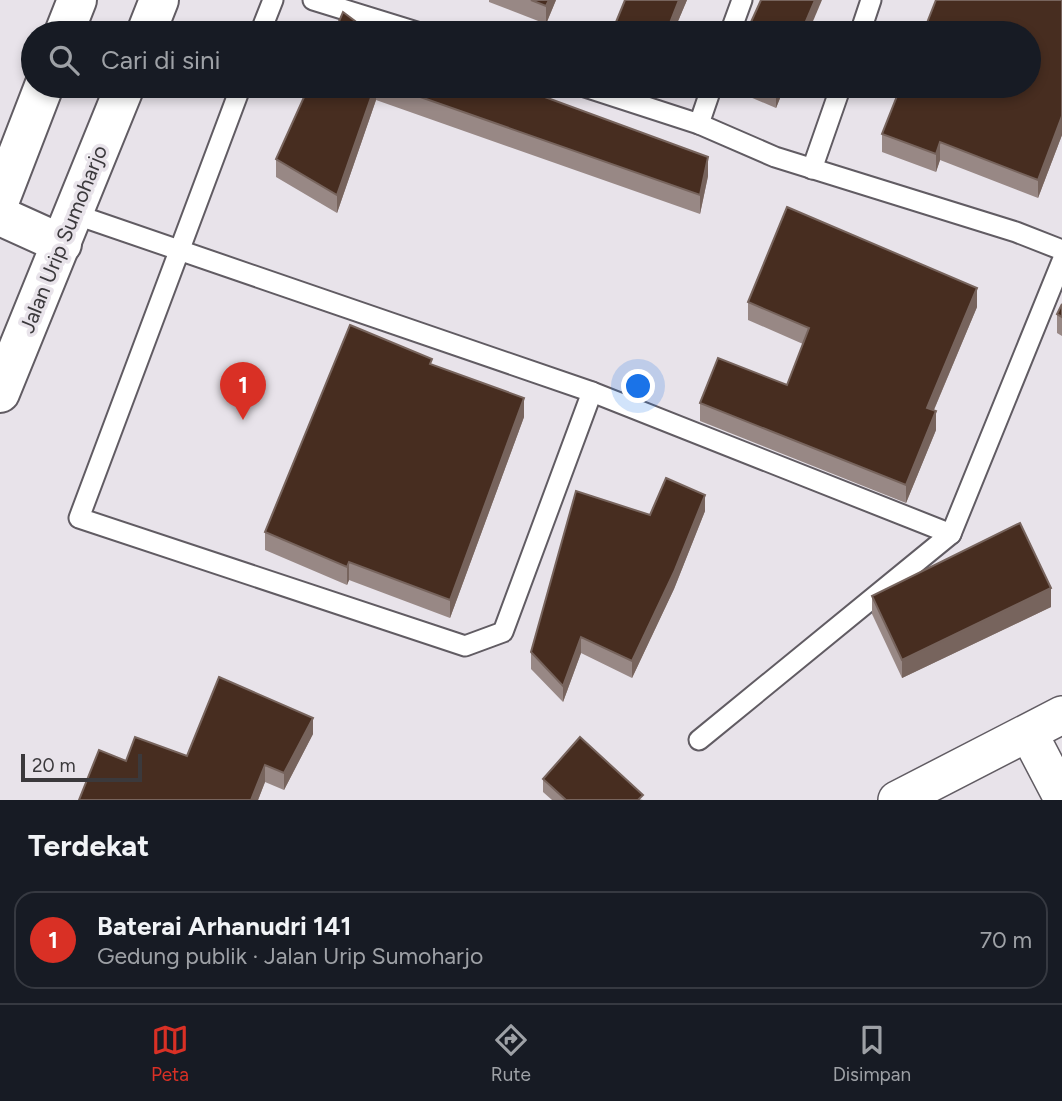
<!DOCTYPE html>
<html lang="id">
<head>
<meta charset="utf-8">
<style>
	body { margin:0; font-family:Figtree,sans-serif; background:#242831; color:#f1f3f6 }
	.scale { position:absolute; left:21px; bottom:18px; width:121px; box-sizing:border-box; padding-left:7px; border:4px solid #3b393c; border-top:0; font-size:19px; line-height:24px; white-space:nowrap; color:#3b393c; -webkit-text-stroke:5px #e8e3ea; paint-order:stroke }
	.you { position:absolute; left:639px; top:387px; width:24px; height:24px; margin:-18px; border:5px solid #fff; border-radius:50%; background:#1a73e8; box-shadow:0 0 0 10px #1a73e833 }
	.badge { display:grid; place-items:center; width:46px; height:46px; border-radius:50%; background:#d93025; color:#fff; font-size:23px; font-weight:700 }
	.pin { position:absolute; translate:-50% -58px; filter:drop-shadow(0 2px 4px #0008) }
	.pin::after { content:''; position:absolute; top:37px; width:24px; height:21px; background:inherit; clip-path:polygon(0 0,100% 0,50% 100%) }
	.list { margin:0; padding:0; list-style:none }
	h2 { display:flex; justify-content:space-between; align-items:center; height:91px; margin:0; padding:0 28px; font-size:30px }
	h2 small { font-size:23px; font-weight:400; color:#9ea1a6 }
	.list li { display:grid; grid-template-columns:46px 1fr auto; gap:21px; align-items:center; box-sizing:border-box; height:98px; margin:0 14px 14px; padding:0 14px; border:2px solid #363941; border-radius:21px }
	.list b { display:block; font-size:26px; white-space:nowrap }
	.list p { margin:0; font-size:23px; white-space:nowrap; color:#9ea1a6 }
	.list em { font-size:23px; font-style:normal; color:#9ea1a6 }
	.icon { flex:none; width:38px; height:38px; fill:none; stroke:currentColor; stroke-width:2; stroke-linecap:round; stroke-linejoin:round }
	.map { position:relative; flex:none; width:1062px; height:800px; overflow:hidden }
	.search { position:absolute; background:#171b24; box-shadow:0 4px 10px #0003; left:21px; right:21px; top:21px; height:77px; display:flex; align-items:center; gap:18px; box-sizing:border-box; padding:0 24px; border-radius:38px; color:#9ea1a6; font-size:26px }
	.sheet { height:203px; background:#171b24 }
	nav { display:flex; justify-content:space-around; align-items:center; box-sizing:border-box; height:98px; border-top:2px solid #363941; background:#171b24; font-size:19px; color:#9ea1a6 }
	nav a { display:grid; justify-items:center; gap:4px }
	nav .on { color:#d93025 }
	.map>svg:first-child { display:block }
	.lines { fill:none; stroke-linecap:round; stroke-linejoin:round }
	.lane-casing { stroke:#615c63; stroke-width:23 }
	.street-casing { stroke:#615c63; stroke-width:40 }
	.highway-casing { stroke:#615c63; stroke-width:42 }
	.lane { stroke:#fff; stroke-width:19 }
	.street { stroke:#fff; stroke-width:37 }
	.highway { stroke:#fff; stroke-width:38 }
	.wall { fill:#988885 }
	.shaded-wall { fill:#77645d }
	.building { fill:#472d20; stroke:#77645d; stroke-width:2 }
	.labels { text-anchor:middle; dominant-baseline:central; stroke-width:7; stroke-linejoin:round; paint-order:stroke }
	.street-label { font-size:21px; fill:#3b393c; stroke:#e8e3ea }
</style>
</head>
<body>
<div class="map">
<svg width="1062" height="800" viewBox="0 0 1062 800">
	<rect width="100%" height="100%" fill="#e8e3ea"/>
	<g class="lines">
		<defs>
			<g id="lane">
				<polyline points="313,0 420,33"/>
				<polyline points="260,33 273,0"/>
				<polyline points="730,33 742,0"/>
				<polyline points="860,33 871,0"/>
				<polyline points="241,86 79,518 465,646 503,632 592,392"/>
				<polyline points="582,86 699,124 775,157 1016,232 1062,250"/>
				<polyline points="699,124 712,86"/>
				<polyline points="812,169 841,86"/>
				<polyline points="74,214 592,392 951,534"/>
				<polyline points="699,740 951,534 1062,261"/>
			</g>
			<g id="street">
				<polyline points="1029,734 1062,797"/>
				<polyline points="897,800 1062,715"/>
			</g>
			<g id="highway">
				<polyline points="64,33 77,0"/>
				<polyline points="146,33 159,0"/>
				<polyline points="0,200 44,86"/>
				<polyline points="0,216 62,244"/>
				<polyline points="0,393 125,86"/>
			</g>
		</defs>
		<use href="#lane" class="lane-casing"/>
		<use href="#street" class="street-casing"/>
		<use href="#highway" class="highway-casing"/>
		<use href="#lane" class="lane"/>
		<use href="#street" class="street"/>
		<use href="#highway" class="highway"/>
	</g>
	<g class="wall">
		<polygon points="489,0 556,0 546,24 489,2"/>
		<polygon points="625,0 687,0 673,33 614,33 614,27"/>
		<polygon points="1062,0 1062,135 1038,198 940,160 936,172 882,152 882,134"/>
		<polygon points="309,86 515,86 708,176 700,214 376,100 337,213 276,177 276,159"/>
		<polygon points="729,86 785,86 776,108 729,88"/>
		<polygon points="748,302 977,307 934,410 936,430 906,503 700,421 700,403 787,385 803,344 748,320"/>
		<polygon points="1062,304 1062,336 1057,333 1057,314"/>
		<polygon points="432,365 524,417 450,618 349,580 347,585 265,550 265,532"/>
		<polygon points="705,511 674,589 632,678 581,653 563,702 531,669 531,652 650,515"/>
		<polygon points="872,596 1051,607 902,678 872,614"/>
		<polygon points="313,734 284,790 265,782 258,800 79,800 126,761 187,756"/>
		<polygon points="543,779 643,800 552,800 543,792"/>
	</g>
	<g class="shaded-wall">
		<polygon points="549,0 556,0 546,24 546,6"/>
		<polygon points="679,0 687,0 673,33 666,33"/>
		<polygon points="815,0 822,0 808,33 801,33"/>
		<polygon points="375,86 376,86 376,100 337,213 337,195"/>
		<polygon points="778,86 785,86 776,108 776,92"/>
		<polygon points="1062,116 1062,135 1038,198 1038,180"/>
		<polygon points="940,142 940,160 936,172 936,154"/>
		<polygon points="708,157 708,176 700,214 700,195"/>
		<polygon points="977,288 977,307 927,426 927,408"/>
		<polygon points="524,398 524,417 450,618 450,600"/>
		<polygon points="936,411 936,430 906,503 906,485"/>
		<polygon points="705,495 705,511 674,589 632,678 632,661"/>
		<polygon points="349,562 349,580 347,585 347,567"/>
		<polygon points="1051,588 1051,607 902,678 902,660"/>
		<polygon points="581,637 581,653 563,702 563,686"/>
		<polygon points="313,718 313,734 284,790 284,773"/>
		<polygon points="265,765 265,782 258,800 251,800"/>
	</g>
	<g class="building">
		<polygon points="531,0 549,0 546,6"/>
		<polygon points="625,0 679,0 666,33 629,33 614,27"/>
		<polygon points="761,0 815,0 801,33 746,33"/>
		<polygon points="936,0 1062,0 1062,116 1038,180 940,142 936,154 882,134 901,86 1029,86 1029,33 923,33"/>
		<polygon points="343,12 371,33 334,33"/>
		<polygon points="309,86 375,86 337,195 276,159"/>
		<polygon points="389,86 515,86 708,157 700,195"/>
		<polygon points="762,86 778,86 776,92"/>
		<polygon points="787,207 977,288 927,408 936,411 906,485 700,403 718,358 787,385 809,328 748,302"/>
		<polygon points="1062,304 1062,317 1057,314"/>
		<polygon points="350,325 432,359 430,364 524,398 450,600 349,562 347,567 265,532"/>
		<polygon points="666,478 705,495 674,572 632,661 581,637 563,686 531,652 576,491 650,515"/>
		<polygon points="1020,523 1051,588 902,660 872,596"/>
		<polygon points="219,677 313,718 284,773 265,765 251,800 79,800 99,750 126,761 135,737 187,756"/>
		<polygon points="580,737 643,795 638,800 566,800 543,779"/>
	</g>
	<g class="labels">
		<g class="street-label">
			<text transform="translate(63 239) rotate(-68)">Jalan Urip Sumoharjo</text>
		</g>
	</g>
</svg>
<div class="scale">20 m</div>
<div class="you"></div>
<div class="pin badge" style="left:243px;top:420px">1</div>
<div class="search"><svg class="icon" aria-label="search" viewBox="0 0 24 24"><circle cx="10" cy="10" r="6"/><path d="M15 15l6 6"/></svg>Cari di sini</div>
</div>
<section class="sheet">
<h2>Terdekat<small></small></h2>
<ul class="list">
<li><span class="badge">1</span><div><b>Baterai Arhanudri 141</b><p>Gedung publik · Jalan Urip Sumoharjo</p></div><em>70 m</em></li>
</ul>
</section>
<nav>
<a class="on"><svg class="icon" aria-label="map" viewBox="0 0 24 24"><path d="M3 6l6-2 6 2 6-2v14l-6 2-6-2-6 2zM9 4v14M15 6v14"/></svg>Peta</a>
<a><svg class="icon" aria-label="directions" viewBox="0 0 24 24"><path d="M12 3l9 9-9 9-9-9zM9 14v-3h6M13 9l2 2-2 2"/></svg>Rute</a>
<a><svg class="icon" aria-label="saved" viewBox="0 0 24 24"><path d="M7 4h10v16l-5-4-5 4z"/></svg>Disimpan</a>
</nav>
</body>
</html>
